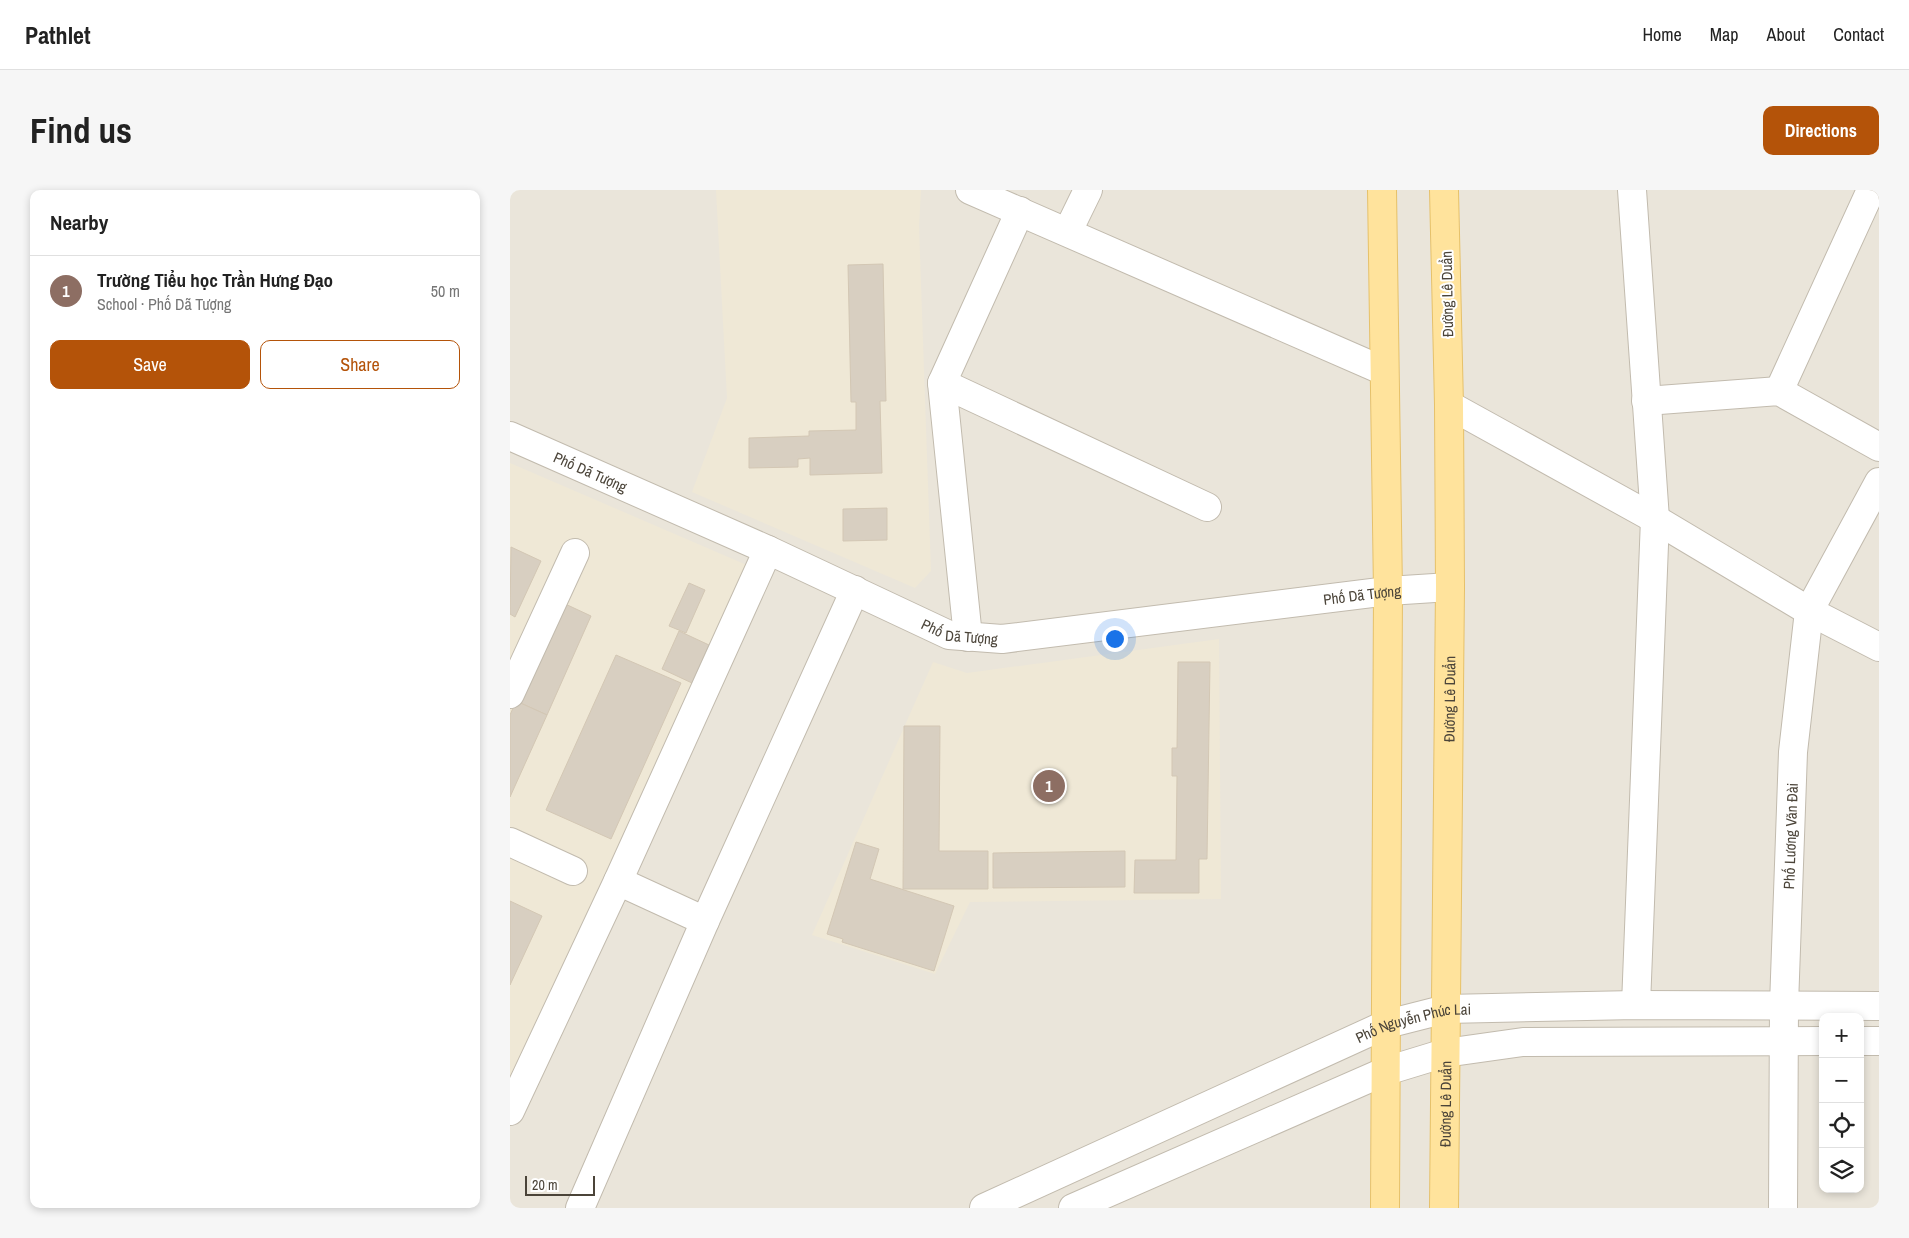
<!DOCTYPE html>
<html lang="en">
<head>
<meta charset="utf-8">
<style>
	body { margin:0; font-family:"Archivo Narrow",sans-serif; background:#f6f6f6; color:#222 }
	.controls { position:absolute; right:15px; bottom:15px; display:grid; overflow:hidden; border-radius:10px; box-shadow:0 2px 8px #0003 }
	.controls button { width:45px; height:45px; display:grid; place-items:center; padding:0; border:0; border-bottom:1px solid #e0e0e0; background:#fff; color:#222; font:25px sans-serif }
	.scale { position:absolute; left:15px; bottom:12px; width:70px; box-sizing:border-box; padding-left:5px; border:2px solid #4b4439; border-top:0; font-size:14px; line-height:18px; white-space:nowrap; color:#4b4439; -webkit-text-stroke:4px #fff; paint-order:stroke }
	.you { position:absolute; left:604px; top:448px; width:18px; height:18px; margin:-12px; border:4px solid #fff; border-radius:50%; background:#1a73e8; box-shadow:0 0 0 8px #1a73e833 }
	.badge { display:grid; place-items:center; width:32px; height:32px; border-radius:50%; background:#b45309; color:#fff; font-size:16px; font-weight:700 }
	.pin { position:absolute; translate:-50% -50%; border:2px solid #fff; box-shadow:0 1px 5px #0006 }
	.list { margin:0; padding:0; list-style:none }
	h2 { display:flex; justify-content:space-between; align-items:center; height:65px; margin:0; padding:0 20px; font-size:21px }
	h2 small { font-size:16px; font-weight:400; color:#767676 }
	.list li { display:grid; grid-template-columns:32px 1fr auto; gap:15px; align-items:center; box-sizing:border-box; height:70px; padding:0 20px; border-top:1px solid #e0e0e0 }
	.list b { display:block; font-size:19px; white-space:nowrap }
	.list p { margin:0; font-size:16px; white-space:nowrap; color:#767676 }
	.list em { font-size:16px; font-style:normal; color:#767676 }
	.actions { display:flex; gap:10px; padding:15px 20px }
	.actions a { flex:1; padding:11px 0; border:1px solid #b45309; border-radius:10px; text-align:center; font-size:18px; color:#b45309 }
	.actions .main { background:#b45309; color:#fff }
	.icon { flex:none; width:28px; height:28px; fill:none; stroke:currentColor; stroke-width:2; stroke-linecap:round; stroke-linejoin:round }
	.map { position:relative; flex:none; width:1369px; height:1018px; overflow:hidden; border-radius:10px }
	header { display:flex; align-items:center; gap:30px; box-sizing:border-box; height:70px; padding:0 25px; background:#fff; border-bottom:1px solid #e0e0e0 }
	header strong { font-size:24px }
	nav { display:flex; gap:28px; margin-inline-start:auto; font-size:18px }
	.intro { display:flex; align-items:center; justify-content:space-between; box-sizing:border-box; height:120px; padding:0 30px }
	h1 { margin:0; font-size:35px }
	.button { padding:12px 22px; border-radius:10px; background:#b45309; color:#fff; font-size:18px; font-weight:700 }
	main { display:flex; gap:30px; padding:0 30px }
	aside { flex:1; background:#fff; border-radius:10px; box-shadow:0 2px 8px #0003 }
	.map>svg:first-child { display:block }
	.residential { fill:#eae5da; fill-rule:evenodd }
	.education { fill:#efe8d6 }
	.building { fill:#d8cfc1; stroke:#d3c7b4 }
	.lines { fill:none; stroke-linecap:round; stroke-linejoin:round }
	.minor-casing { stroke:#c2bbae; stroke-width:30 }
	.major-casing { stroke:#e6c16a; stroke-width:30 }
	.minor { stroke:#fff; stroke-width:28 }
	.major { stroke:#ffe39c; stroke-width:28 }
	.labels { text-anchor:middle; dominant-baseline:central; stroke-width:4; stroke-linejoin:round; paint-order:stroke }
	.street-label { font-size:15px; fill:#4b4439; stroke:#fff }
</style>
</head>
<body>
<header>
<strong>Pathlet</strong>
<nav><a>Home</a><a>Map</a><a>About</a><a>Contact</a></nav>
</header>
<div class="intro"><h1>Find us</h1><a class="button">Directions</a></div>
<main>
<aside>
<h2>Nearby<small></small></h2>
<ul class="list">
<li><span class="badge" style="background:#8d6e63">1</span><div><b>Trường Tiểu học Trần Hưng Đạo</b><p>School · Phố Dã Tượng</p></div><em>50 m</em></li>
</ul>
<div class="actions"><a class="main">Save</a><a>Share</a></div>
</aside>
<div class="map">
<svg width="1369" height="1018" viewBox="0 0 1369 1018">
	<rect width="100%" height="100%" fill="#f6f3ec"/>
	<path class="residential" d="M0 0H1369V1018H0ZM1313 827H1350V999H1313Z"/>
	<g class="education">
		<polygon points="206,0 411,0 409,36 421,381 405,398 182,302 217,208"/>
		<polygon points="0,273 239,376 0,893"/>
		<polygon points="709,449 711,709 460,712 425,784 302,745 423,472 457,483"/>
	</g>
	<g class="building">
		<polygon points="373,74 376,211 370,211 372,283 300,285 300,268 288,269 288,277 239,278 239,248 299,246 299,241 346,240 346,212 341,212 338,75"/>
		<polygon points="377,318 377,350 333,351 333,319"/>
		<polygon points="1,357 31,371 5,427 0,424"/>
		<polygon points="179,393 195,400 176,443 159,436"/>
		<polygon points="51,412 81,426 37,525 6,511"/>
		<polygon points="169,441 199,455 182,493 152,479"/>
		<polygon points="106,465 171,493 101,649 36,620"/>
		<polygon points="668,472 700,472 697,669 689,669 689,703 624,703 625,670 666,670 667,586 662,586 662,558 667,558"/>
		<polygon points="6,511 37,525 0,607 0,525"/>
		<polygon points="394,536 430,536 429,661 478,661 478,699 393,699"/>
		<polygon points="346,652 369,659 360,689 444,716 424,781 332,752 333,749 317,744"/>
		<polygon points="615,661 615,697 483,698 483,663"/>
		<polygon points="0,711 32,726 0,795"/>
	</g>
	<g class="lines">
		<defs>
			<g id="minor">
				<polyline points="460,0 874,181"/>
				<polyline points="1122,0 1145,329 1126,815"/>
				<polyline points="558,41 578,0"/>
				<polyline points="432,193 697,317"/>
				<polyline points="1269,201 1361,0"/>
				<polyline points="1136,211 1269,201 1369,257"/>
				<polyline points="939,215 1145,329 1299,421 1369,457"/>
				<path id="s1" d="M0 246 258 360 439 445 492 449 878 401 940 397"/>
				<polyline points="458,447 432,193 510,21"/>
				<polyline points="0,504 65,363"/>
				<polyline points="0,652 63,681"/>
				<polyline points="108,691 195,731"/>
				<polyline points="1350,851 1369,851"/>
				<polyline points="0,921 108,691 258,360"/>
				<polyline points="70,1018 195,731 345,400"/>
				<path id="s2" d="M474 1018 877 834 936 819 1126 815 1369 816"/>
				<polyline points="563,1018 876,881 935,863 1013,852 1313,851"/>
				<path id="s3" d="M1273 1018 1274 815 1283 562 1299 421 1369 292"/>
			</g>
			<g id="major">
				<polyline points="872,0 878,401 875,1018"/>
				<path id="s4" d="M934 1018 940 397 939 215 934 0"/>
			</g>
		</defs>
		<use href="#minor" class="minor-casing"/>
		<use href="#major" class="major-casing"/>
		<use href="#minor" class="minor"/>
		<use href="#major" class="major"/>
	</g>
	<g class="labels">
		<g class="street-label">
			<text transform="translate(937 104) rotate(-91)">Đường Lê Duẩn</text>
			<text stroke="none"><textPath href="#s1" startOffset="88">Phố Dã Tượng</textPath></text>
			<text stroke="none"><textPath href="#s1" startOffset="898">Phố Dã Tượng</textPath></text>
			<text stroke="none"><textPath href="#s1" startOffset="492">Phố Dã Tượng</textPath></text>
			<text stroke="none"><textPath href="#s4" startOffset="509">Đường Lê Duẩn</textPath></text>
			<text stroke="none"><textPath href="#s3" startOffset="372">Phố Lương Văn Đài</textPath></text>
			<text stroke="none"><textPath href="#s2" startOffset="469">Phố Nguyễn Phúc Lai</textPath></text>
			<text stroke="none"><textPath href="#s4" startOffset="104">Đường Lê Duẩn</textPath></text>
		</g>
	</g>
</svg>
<div class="controls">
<button>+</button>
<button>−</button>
<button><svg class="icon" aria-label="locate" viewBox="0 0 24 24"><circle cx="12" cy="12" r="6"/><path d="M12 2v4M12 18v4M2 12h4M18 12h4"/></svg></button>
<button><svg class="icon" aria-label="layers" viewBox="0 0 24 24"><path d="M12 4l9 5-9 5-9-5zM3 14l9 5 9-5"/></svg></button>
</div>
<div class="scale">20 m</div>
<div class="you"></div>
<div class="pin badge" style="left:539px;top:596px;background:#8d6e63">1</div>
</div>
</main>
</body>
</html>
